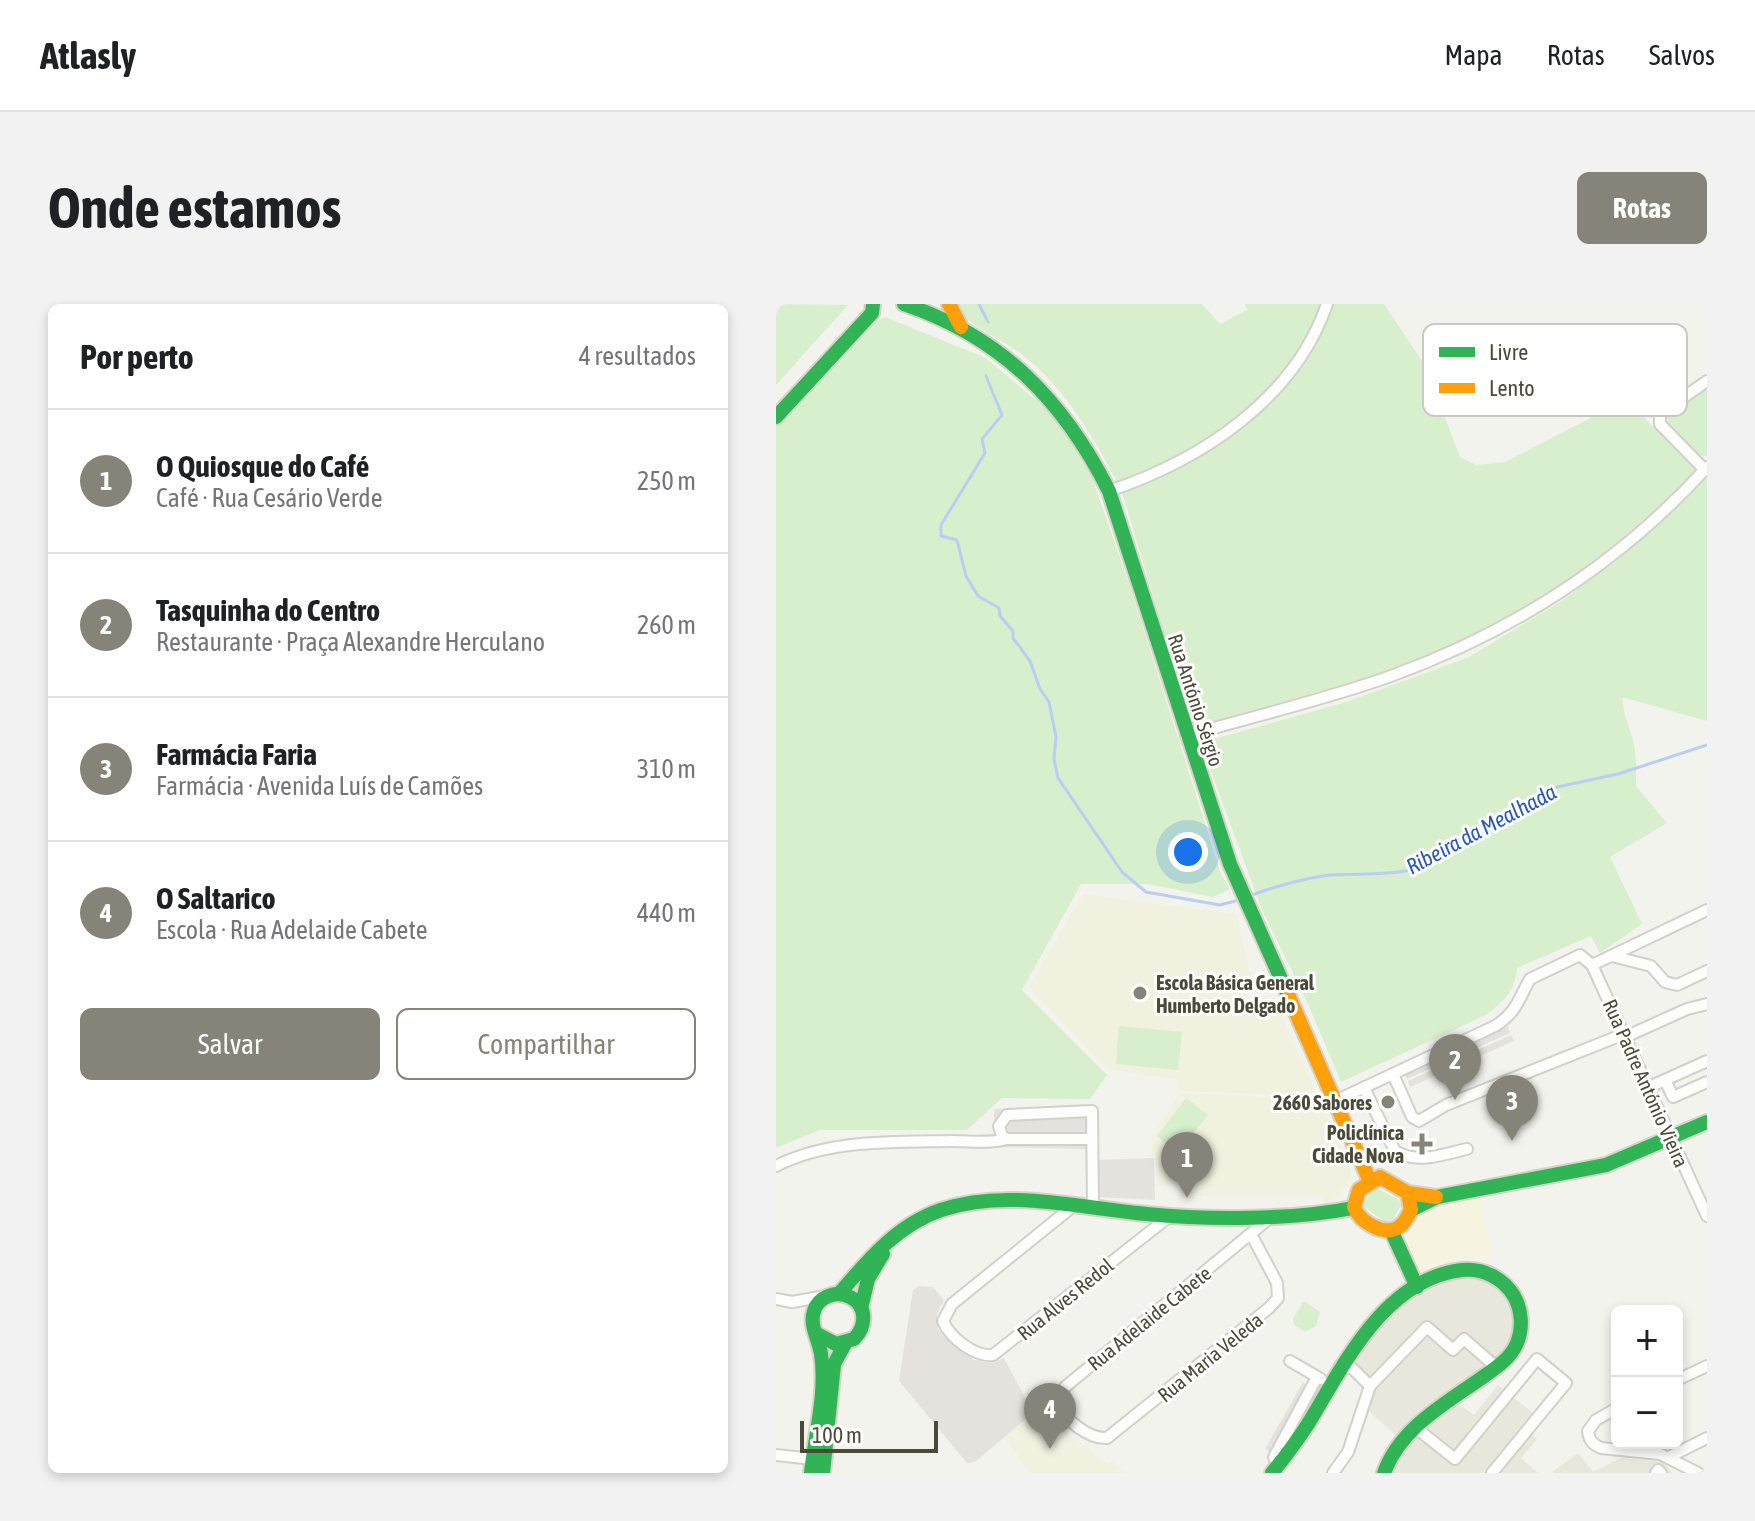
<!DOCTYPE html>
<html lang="pt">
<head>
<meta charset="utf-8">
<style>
	body { margin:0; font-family:"Asap Condensed",sans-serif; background:#f2f2f2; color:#202124 }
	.controls { position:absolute; right:24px; bottom:24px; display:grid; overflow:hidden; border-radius:12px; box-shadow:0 4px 12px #0003 }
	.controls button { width:72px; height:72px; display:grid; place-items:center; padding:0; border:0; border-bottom:2px solid #e0e0e0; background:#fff; color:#202124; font:40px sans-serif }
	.scale { position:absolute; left:24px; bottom:20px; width:138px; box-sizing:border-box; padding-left:8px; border:4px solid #4b4938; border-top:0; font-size:22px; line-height:28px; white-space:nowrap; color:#4b4938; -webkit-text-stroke:6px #fff; paint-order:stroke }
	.you { position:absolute; left:412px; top:548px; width:28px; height:28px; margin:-20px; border:6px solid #fff; border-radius:50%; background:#1a73e8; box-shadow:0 0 0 12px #1a73e833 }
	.badge { display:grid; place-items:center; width:52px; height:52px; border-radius:50%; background:#868478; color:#fff; font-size:26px; font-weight:700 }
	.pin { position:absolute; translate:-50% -66px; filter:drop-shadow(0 2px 4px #0008) }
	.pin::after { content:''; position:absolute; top:42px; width:28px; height:24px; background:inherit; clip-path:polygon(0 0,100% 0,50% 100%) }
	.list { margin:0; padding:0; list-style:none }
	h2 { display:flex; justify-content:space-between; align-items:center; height:104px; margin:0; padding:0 32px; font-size:34px }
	h2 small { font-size:26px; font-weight:400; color:#757577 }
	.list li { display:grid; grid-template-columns:52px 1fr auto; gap:24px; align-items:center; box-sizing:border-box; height:144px; padding:0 32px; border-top:2px solid #e0e0e0 }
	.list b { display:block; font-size:30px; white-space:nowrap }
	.list p { margin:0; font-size:26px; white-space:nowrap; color:#757577 }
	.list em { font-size:26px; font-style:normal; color:#757577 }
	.actions { display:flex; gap:16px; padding:24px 32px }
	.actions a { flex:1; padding:18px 0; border:2px solid #868478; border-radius:12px; text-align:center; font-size:28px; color:#868478 }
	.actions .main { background:#868478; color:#fff }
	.map { position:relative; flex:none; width:931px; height:1169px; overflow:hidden; border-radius:12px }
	header { display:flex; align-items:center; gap:48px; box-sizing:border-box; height:112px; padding:0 40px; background:#fff; border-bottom:2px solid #e0e0e0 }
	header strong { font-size:38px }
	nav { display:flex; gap:44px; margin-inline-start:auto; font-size:28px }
	.intro { display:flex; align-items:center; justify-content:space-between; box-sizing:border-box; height:192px; padding:0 48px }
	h1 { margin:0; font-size:56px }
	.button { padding:20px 36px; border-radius:12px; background:#868478; color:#fff; font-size:28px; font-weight:700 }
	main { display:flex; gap:48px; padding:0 48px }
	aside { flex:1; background:#fff; border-radius:12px; box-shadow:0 4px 12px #0003 }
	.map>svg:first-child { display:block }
	.residential { fill:#e7e7db }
	.commercial { fill:#f6f3e1 }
	.education { fill:#f1f1e0 }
	.green { fill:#d8efcd }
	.parking { fill:#e3e2dc }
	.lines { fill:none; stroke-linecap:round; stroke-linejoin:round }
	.stream { stroke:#bccdf3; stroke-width:3 }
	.street-casing { stroke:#d1d1cb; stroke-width:14 }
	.fast-casing { stroke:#d4d4c6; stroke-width:18 }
	.slow-casing { stroke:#d4d4c6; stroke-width:18 }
	.street { stroke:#fdfdfc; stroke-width:10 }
	.fast { stroke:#30b455; stroke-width:14 }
	.slow { stroke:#ff9f0a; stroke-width:14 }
	.poi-dot { fill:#868478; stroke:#fff; stroke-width:3 }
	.labels { text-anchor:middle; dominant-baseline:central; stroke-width:6; stroke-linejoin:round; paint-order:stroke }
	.street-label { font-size:20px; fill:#4b4938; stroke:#fff }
	.poi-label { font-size:20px; font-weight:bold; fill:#4b4938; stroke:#fff; text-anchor:end }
	.water-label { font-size:22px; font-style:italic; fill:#2955bf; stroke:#fff }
	.key { fill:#fff; stroke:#c9c8c3; stroke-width:2 }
	.key-label { font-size:22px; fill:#4b4938 }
</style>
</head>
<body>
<header>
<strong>Atlasly</strong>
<nav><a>Mapa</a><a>Rotas</a><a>Salvos</a></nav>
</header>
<div class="intro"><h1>Onde estamos</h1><a class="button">Rotas</a></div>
<main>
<aside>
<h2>Por perto<small>4 resultados</small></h2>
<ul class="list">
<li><span class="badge">1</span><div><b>O Quiosque do Café</b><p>Café · Rua Cesário Verde</p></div><em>250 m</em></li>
<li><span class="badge">2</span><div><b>Tasquinha do Centro</b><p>Restaurante · Praça Alexandre Herculano</p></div><em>260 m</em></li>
<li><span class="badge">3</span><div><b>Farmácia Faria</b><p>Farmácia · Avenida Luís de Camões</p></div><em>310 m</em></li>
<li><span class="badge">4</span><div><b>O Saltarico</b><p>Escola · Rua Adelaide Cabete</p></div><em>440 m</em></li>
</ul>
<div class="actions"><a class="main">Salvar</a><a>Compartilhar</a></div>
</aside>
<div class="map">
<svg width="931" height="1169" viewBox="0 0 931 1169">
	<rect width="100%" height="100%" fill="#f3f3ee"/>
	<g class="residential">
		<polygon points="681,971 712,973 737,997 740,1029 727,1052 681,1099 698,1111 722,1081 767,1117 756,1131 761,1135 745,1154 762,1169 613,1169 628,1139 592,1106 595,1091 601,1084 581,1063 577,1052 604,1018 645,987"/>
		<polygon points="802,1149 817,1168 845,1154 887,1158 896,1169 778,1169 777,1167"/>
	</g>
	<polygon class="commercial" points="705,893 717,954 683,954 643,969 631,941 628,923 643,908 654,902"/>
	<g class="education">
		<polygon points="307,590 461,610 473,668 476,669 469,686 470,692 480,703 491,705 501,701 542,792 403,787 402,776 331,765 253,683"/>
		<polygon points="404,789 543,795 569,850 576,853 574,876 562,893 549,899 543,892 420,892 419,881 381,882 379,853 376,853 375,835"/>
		<polygon points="263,1108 331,1160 335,1157 351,1169 254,1169 229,1133"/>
	</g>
	<g class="green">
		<polygon points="0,0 72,1 0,81"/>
		<path d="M178 0H426L444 20 471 6 469 0H546L532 35 520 53 490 89 442 132 342 180C319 135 291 88 252 55 228 35 195 26 178 0Z"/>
		<path d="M555 0H608L650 63 684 153 700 161 729 158 853 94 872 118 914 155 918 165 916 170C848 238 778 293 690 335 610 374 520 393 434 418 423 417 415 412 410 402L346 188C375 174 406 160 435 144 488 114 536 59 555 0Z"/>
		<polygon points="109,13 210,54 279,112 316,174 355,285 445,570 454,585 437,593 372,580 305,580 246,686 331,771 314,795 226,794 191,826 44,826 0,844 0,122 90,23"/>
		<path d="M931 81V152L922 151C911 140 886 125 893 108Z"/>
		<path d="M931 174V417L846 393C847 409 853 422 857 437 861 452 860 467 860 482L891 519 834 553 866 620 824 649 815 632 741 664C739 688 728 697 710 711L565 778 533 702 486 606 430 454 431 443 438 435 570 398 693 353 784 298 837 260Z"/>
		<polygon points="343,722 406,728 402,766 340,760"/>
		<polygon points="410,794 432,811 402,848 381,832"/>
		<polygon points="599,883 623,896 625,902 616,916 608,917 588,903 588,897"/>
		<polygon points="528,997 544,1008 540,1022 529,1028 518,1021 517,1014"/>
	</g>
	<g class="parking">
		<polygon points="732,722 734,729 631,775 628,769"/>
		<polygon points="735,731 738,737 634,783 632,777"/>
		<polygon points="310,802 312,845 218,843 218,805"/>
		<polygon points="378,854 379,896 322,893 321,856"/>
		<polygon points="144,982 157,983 168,996 161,1010 162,1025 169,1034 198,1056 217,1059 228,1054 257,1109 199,1158 191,1159 123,1077 137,986"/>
		<polygon points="527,1078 542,1093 503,1154 489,1145"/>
	</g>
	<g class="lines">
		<g class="stream">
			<polyline points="203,0 212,18"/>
			<polyline points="210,72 226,111 206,135 209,149 165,221 165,232 181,236 190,272 202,292 223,304 224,312 237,327 237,334 254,357 264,385 273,398 280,433 278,455 282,474 346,568 370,588 444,601 463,596"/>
			<path d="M476 591C497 583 533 573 555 571 590 569 621 573 654 560L781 483 842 470 931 441"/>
		</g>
		<defs>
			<g id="street">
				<polyline points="929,166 884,120 884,110 931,77"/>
				<path d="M333 187C425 156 518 96 551 0"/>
				<path d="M410 432C478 412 548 396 615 372 736 328 844 259 931 163"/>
				<polyline points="836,652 875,662 889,678 901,681 931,667"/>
				<polyline points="816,661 931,606"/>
				<polyline points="849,733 911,705 931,700"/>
				<polyline points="617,770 636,813 643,817 670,801 848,730"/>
				<polyline points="889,776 897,793 931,778"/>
				<path d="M588 784 619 847C642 861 667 850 691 845"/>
				<polyline points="871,784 931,757"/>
				<path d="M559 797 719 722C741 708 742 696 754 675L804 651 816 661 931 912"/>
				<polyline points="316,835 231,835 226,832 223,822 231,811 316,807 317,904"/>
				<path d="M0 862C53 835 118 838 176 837 195 837 213 840 231 835"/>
				<path d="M296 903 176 1000 167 1017C174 1034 199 1053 217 1051L394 912"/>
				<path d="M475 930 501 979 502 994 493 1004 331 1134C313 1135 288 1116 283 1099L289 1083 496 912"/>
				<polyline points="0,995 16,998 49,992"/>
				<polyline points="514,1057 545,1075"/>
				<polyline points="901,1076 931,1062"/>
				<polyline points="594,1082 651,1023 677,1046 688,1035 720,1063"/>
				<path d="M841 1104 820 1116 812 1127C813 1136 816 1140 825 1144L884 1150 922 1169"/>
				<polyline points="640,1124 679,1155 761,1055 790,1079 716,1169"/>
				<polyline points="0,1151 37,1155"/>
				<polyline points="893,1153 931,1134"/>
				<polyline points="503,1162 498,1153 541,1073"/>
				<polyline points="557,1169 572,1148 594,1082 577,1065 564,1062"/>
				<polyline points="880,1169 882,1166 885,1169"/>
			</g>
			<g id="fast">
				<path d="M128 0C226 33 287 96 333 187L454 560 513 693"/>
				<polyline points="0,113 96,9 97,0"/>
				<polyline points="635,906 661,893 830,861 931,818"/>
				<polyline points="615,926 641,983"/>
				<path d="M63 990C92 956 121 921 165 906 230 884 304 904 371 910 432 916 517 916 577 904"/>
				<polyline points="85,1004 92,975 107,950"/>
				<path d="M35 1169C39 1131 51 1088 45 1050 43 1036 33 1021 38 1007 42 993 60 986 74 993 92 1002 90 1023 78 1035L60 1040 41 1030"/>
				<polyline points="47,1169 58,1060 69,1040"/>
				<path d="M496 1169C509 1153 521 1137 532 1120 568 1061 608 975 686 966 707 964 727 974 738 992 746 1006 747 1024 741 1039 735 1054 720 1064 707 1073 669 1100 624 1124 608 1169"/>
			</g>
			<g id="slow">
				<polyline points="173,0 185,23"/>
				<polyline points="513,693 593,875"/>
				<path d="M632 889 635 906C632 912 629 919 623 923 608 933 584 918 578 903L583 886 604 873 632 889 660 893"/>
			</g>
		</defs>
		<use href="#street" class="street-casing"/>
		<use href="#fast" class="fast-casing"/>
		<use href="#slow" class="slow-casing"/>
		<use href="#street" class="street"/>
		<use href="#fast" class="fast"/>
		<use href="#slow" class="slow"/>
	</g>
	<g class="poi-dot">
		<circle cx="364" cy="689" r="8"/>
		<circle cx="612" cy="798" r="8"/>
		<path d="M642 828h8v8h8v8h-8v8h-8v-8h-8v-8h8z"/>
	</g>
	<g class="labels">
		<g class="street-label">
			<text transform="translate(420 396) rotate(72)">Rua António Sérgio</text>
			<text transform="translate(870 779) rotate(66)">Rua Padre António Vieira</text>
			<text transform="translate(289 995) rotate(-39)">Rua Alves Redol</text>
			<text transform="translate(373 1014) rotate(-39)">Rua Adelaide Cabete</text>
			<text transform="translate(434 1053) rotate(-39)">Rua Maria Veleda</text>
		</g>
		<g class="poi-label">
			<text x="380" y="678" text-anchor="start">Escola Básica General<tspan x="380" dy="23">Humberto Delgado</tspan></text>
			<text x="596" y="798">2660 Sabores</text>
			<text x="628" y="828">Policlínica<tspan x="628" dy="23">Cidade Nova</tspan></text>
		</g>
		<g class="water-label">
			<text transform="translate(705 525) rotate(-28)">Ribeira da Mealhada</text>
		</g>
	</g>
	<rect x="647" y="20" width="264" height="92" rx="12" class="key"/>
	<rect x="663" y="43" width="36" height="10" fill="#30b455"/>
	<rect x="663" y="79" width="36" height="10" fill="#ff9f0a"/>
	<g class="key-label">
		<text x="713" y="56">Livre</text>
		<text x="713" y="92">Lento</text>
	</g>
</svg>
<div class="controls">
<button>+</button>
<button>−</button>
</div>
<div class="scale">100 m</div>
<div class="you"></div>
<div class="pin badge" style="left:411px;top:894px">1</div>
<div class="pin badge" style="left:679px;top:796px">2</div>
<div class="pin badge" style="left:736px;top:837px">3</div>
<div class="pin badge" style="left:274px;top:1145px">4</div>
</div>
</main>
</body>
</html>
